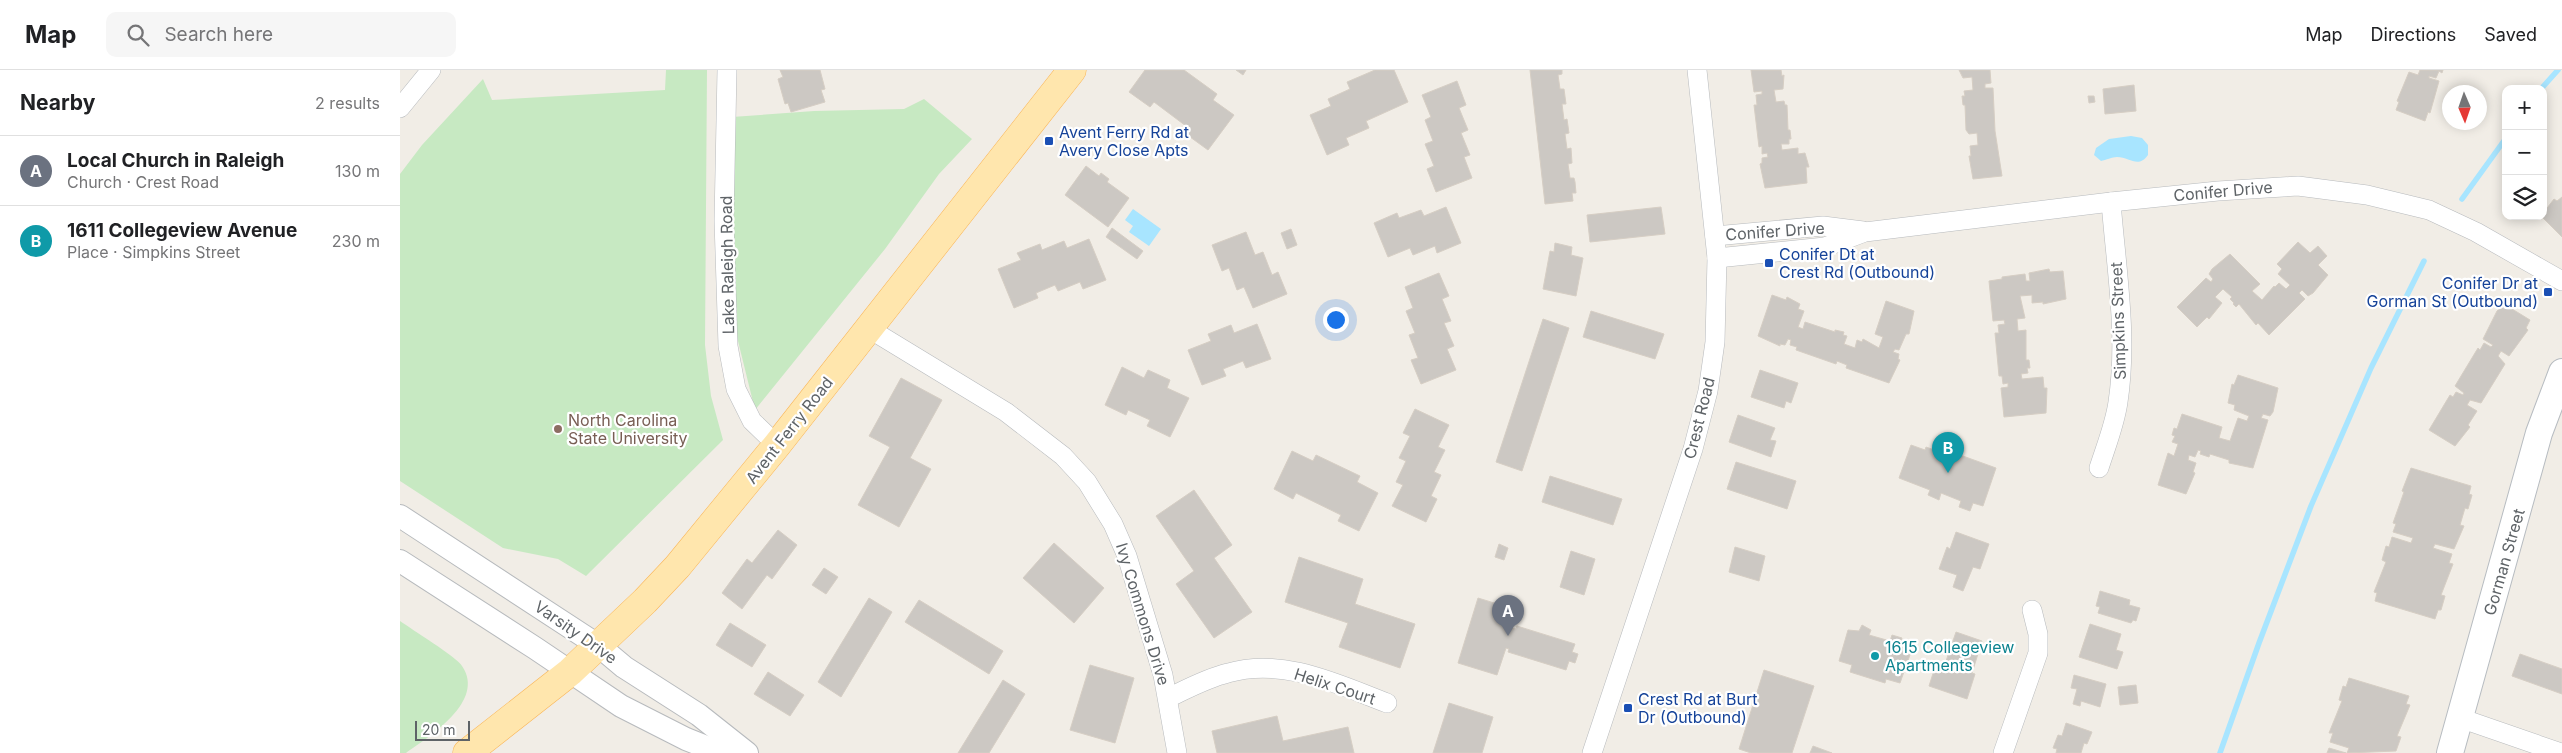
<!DOCTYPE html>
<html lang="en">
<head>
<meta charset="utf-8">
<style>
	body { margin:0; font-family:Inter,sans-serif; background:#f6f6f6; color:#202124 }
	.controls { position:absolute; right:15px; top:15px; display:grid; overflow:hidden; border-radius:10px; box-shadow:0 2px 12px #0003 }
	.controls button { width:45px; height:45px; display:grid; place-items:center; padding:0; border:0; border-bottom:1px solid #e0e0e0; background:#fff; color:#202124; font:25px sans-serif }
	.compass { position:absolute; left:2042px; top:15px; width:45px; height:45px; border-radius:50%; background:#fff; box-shadow:0 2px 12px #0003; rotate:178deg }
	.scale { position:absolute; left:15px; bottom:12px; width:55px; box-sizing:border-box; padding-left:5px; border:2px solid #5e6367; border-top:0; font-size:14px; line-height:18px; white-space:nowrap; color:#5e6367; -webkit-text-stroke:4px #fff; paint-order:stroke }
	.you { position:absolute; left:935px; top:249px; width:18px; height:18px; margin:-12px; border:4px solid #fff; border-radius:50%; background:#1a73e8; box-shadow:0 0 0 8px #1a73e833 }
	.badge { display:grid; place-items:center; width:32px; height:32px; border-radius:50%; background:#f42936; color:#fff; font-size:16px; font-weight:700 }
	.pin { position:absolute; translate:-50% -41px; filter:drop-shadow(0 1px 2px #0008) }
	.pin::after { content:''; position:absolute; top:26px; width:18px; height:15px; background:inherit; clip-path:polygon(0 0,100% 0,50% 100%) }
	.list { margin:0; padding:0; list-style:none }
	h2 { display:flex; justify-content:space-between; align-items:center; height:65px; margin:0; padding:0 20px; font-size:21px }
	h2 small { font-size:16px; font-weight:400; color:#757577 }
	.list li { display:grid; grid-template-columns:32px 1fr auto; gap:15px; align-items:center; box-sizing:border-box; height:70px; padding:0 20px; border-top:1px solid #e0e0e0 }
	.list b { display:block; font-size:19px; white-space:nowrap }
	.list p { margin:0; font-size:16px; white-space:nowrap; color:#757577 }
	.list em { font-size:16px; font-style:normal; color:#757577 }
	.icon { flex:none; width:28px; height:28px; fill:none; stroke:currentColor; stroke-width:2; stroke-linecap:round; stroke-linejoin:round }
	.map { position:relative; flex:none; width:2162px; height:683px; overflow:hidden }
	header { display:flex; align-items:center; gap:30px; box-sizing:border-box; height:70px; padding:0 25px; background:#fff; border-bottom:1px solid #e0e0e0 }
	header strong { font-size:24px }
	nav { display:flex; gap:28px; margin-inline-start:auto; font-size:18px }
	.search { width:350px; height:45px; background:#f6f6f6; display:flex; align-items:center; gap:12px; box-sizing:border-box; padding:0 18px; border-radius:10px; color:#757577; font-size:19px }
	main { display:flex }
	aside { flex:1; background:#fff }
	.map>svg:first-child { display:block }
	.green { fill:#c7e9c2 }
	.water { fill:#a8e5ff }
	.lines { fill:none; stroke-linecap:round; stroke-linejoin:round }
	.stream { stroke:#a8e5ff; stroke-width:5.5 }
	.building { fill:#ccc8c3; stroke:#d6cec4 }
	.minor-casing { stroke:#b7babd; stroke-width:20 }
	.tertiary-casing { stroke:#b7babd; stroke-width:24 }
	.secondary-casing { stroke:#b7bcc1; stroke-width:28 }
	.primary-casing { stroke:#fab556; stroke-width:29 }
	.minor { stroke:#fff; stroke-width:19 }
	.tertiary { stroke:#fff; stroke-width:22 }
	.secondary { stroke:#fff; stroke-width:26 }
	.primary { stroke:#ffe6ad; stroke-width:28 }
	.transit-dot { fill:#1a4fb4; stroke:#fff; stroke-width:2 }
	.education-dot { fill:#8d6e63; stroke:#fff; stroke-width:2 }
	.culture-dot { fill:#0f9aa8; stroke:#fff; stroke-width:2 }
	.labels { text-anchor:middle; dominant-baseline:central; stroke-width:4.5; stroke-linejoin:round; paint-order:stroke }
	.transit-label { font-size:16px; fill:#164399; stroke:#fff; text-anchor:start }
	.street-label { font-size:16px; fill:#5e6367; stroke:#fff }
	.education-label { font-size:16px; fill:#785e54; stroke:#fff; text-anchor:start }
	.culture-label { font-size:16px; fill:#0d838f; stroke:#fff; text-anchor:start }
</style>
</head>
<body>
<header>
<strong>Map</strong>
<div class="search"><svg class="icon" aria-label="search" viewBox="0 0 24 24"><circle cx="10" cy="10" r="6"/><path d="M15 15l6 6"/></svg>Search here</div>
<nav><a>Map</a><a>Directions</a><a>Saved</a></nav>
</header>
<main>
<aside>
<h2>Nearby<small>2 results</small></h2>
<ul class="list">
<li><span class="badge" style="background:#6b7280">A</span><div><b>Local Church in Raleigh</b><p>Church · Crest Road</p></div><em>130 m</em></li>
<li><span class="badge" style="background:#0f9aa8">B</span><div><b>1611 Collegeview Avenue</b><p>Place · Simpkins Street</p></div><em>230 m</em></li>
</ul>
</aside>
<div class="map">
<svg width="2162" height="683" viewBox="0 0 2162 683">
	<rect width="100%" height="100%" fill="#f1ede6"/>
	<g class="green">
		<polygon points="266,0 307,0 305,275 311,326 323,370 186,506 158,489 103,478 0,411 0,104 22,75 83,9 92,30 265,20"/>
		<polygon points="524,29 572,69 539,104 485,179 355,340 337,267 331,172 332,47 414,41 504,39"/>
		<path d="M0 551C11 559 57 587 62 596 86 631 30 666 6 683H0Z"/>
	</g>
	<g class="water">
		<path d="M1731 66 1742 68 1748 75V85C1738 99 1730 87 1717 87 1712 87 1706 90 1701 91L1694 85 1696 78 1709 69Z"/>
		<polygon points="733,139 761,159 749,176 729,162 733,156 725,150"/>
	</g>
	<g class="lines">
		<g class="stream">
			<polyline points="2141,19 2158,0"/>
			<polyline points="2062,129 2106,68"/>
			<polyline points="1820,683 1859,573 1911,436 1971,298 2024,191"/>
		</g>
	</g>
	<g class="building">
		<polygon points="380,0 420,0 425,19 421,20 425,32 391,42 388,33 385,34 378,9 383,7"/>
		<polygon points="745,0 784,0 817,24 813,30 834,45 808,80 786,64 790,59 754,32 750,37 729,22"/>
		<polygon points="836,0 846,0 843,5"/>
		<polygon points="975,0 994,0 1008,32 966,51 969,58 946,68 949,75 927,85 910,45 931,36 928,29 950,19 947,12"/>
		<polygon points="1130,0 1162,0 1162,4 1158,5 1160,19 1164,19 1166,34 1162,34 1164,50 1167,49 1169,63 1165,64 1167,79 1171,78 1172,93 1168,94 1170,108 1174,108 1175,112 1176,123 1172,123 1173,131 1145,134"/>
		<polygon points="1351,0 1381,0 1382,6 1384,5 1383,19 1374,20 1376,32 1384,31 1385,35 1387,35 1388,60 1390,60 1391,69 1389,69 1389,74 1381,74 1382,80 1398,78 1398,84 1405,83 1409,97 1406,97 1407,113 1365,118 1360,94 1362,93 1362,88 1368,87 1367,83 1362,84 1362,76 1359,77 1354,35 1357,35 1356,25 1362,24 1362,21 1354,22"/>
		<polygon points="1559,0 1590,0 1591,13 1585,14 1585,18 1593,18 1595,61 1602,106 1573,109 1569,86 1571,86 1570,76 1578,75 1577,63 1569,64 1566,60 1565,35 1563,35 1562,26 1565,26 1564,21 1573,20 1572,7 1563,8"/>
		<polygon points="2020,0 2043,0 2042,3 2039,1 2036,8 2029,6 2029,8 2039,11 2030,43 2028,42 2025,51 1996,40 1999,32 1997,31 2009,2 2018,5"/>
		<polygon points="1057,11 1066,35 1059,38 1068,60 1061,63 1070,85 1064,87 1072,108 1036,122 1027,99 1034,96 1025,74 1033,71 1025,50 1031,47 1022,25"/>
		<polygon points="1734,15 1736,41 1705,44 1703,19"/>
		<polygon points="1688,26 1694,26 1695,32 1689,33"/>
		<polygon points="686,96 699,106 701,103 709,109 707,112 729,128 708,157 665,125"/>
		<polygon points="2162,127 2162,167 2141,146 2154,129 2157,131"/>
		<polygon points="1046,137 1061,173 1037,183 1035,176 1013,185 1010,178 988,187 974,153 997,143 999,148 1021,140 1024,146"/>
		<polygon points="1261,137 1265,164 1190,172 1187,145"/>
		<polygon points="712,158 743,181 737,189 706,167"/>
		<polygon points="891,159 897,175 887,179 881,163"/>
		<polygon points="846,162 855,185 863,182 872,205 878,202 887,224 853,238 844,217 837,220 829,198 822,201 812,175"/>
		<polygon points="689,169 706,210 683,219 680,212 658,221 655,215 636,223 638,228 614,238 598,199 621,190 617,183 640,174 642,180 664,171 667,178"/>
		<polygon points="1898,172 1910,183 1918,176 1927,186 1918,195 1928,205 1913,223 1908,226 1902,220 1899,223 1905,229 1869,265 1858,253 1856,255 1839,234 1836,237 1833,234 1834,233 1830,229 1832,227 1823,219 1815,227 1822,233 1809,249 1807,247 1797,257 1777,237 1806,208 1811,212 1813,209 1809,204 1812,199 1830,184 1860,214 1852,221 1862,230 1874,216 1875,217 1879,213 1886,219 1890,215 1878,204 1882,199 1877,194"/>
		<polygon points="1155,173 1172,177 1171,185 1183,188 1176,226 1143,219 1150,181 1154,182"/>
		<polygon points="1649,199 1650,202 1663,201 1666,229 1643,234 1643,232 1632,233 1632,225 1620,226 1625,248 1617,249 1618,261 1626,260 1626,290 1629,290 1630,298 1627,298 1628,303 1621,304 1622,309 1643,307 1644,318 1647,318 1646,343 1604,347 1601,318 1608,317 1608,313 1603,314 1602,306 1599,306 1595,263 1599,263 1598,255 1605,254 1604,250 1593,251 1589,211 1602,209 1602,207 1625,204 1626,211 1630,211 1629,203"/>
		<polygon points="1039,203 1049,226 1042,229 1051,251 1044,253 1054,276 1047,279 1056,300 1021,314 1011,290 1018,288 1009,265 1015,263 1006,241 1013,238 1005,217"/>
		<polygon points="1372,225 1386,230 1387,227 1400,234 1398,239 1404,241 1398,257 1403,259 1405,252 1435,262 1435,260 1444,262 1443,265 1447,266 1444,274 1455,278 1457,270 1462,272 1463,269 1479,278 1483,267 1475,264 1486,231 1514,241 1509,264 1506,264 1499,280 1495,279 1493,282 1499,284 1498,289 1500,290 1489,313 1446,298 1447,295 1437,291 1436,294 1396,280 1397,277 1390,275 1391,270 1388,269 1385,275 1380,274 1380,276 1358,266"/>
		<polygon points="2104,234 2130,250 2126,258 2128,260 2109,286 2101,281 2098,286 2105,294 2081,333 2070,330 2067,335 2077,341 2068,355 2070,357 2055,376 2029,360 2050,325 2053,327 2056,322 2063,325 2064,323 2055,316 2078,278 2080,280 2084,273 2091,277 2093,275 2083,269 2097,241"/>
		<polygon points="1191,241 1264,264 1255,289 1183,267"/>
		<polygon points="1143,249 1169,258 1122,401 1096,392"/>
		<polygon points="857,254 871,289 846,298 843,291 823,299 826,306 802,315 788,280 811,271 808,264 831,255 834,263"/>
		<polygon points="722,297 744,308 748,300 770,310 767,318 789,328 770,367 747,356 750,350 728,340 726,345 705,335"/>
		<polygon points="1360,300 1398,313 1391,333 1386,331 1384,338 1351,327"/>
		<polygon points="1838,305 1878,318 1873,342 1870,346 1863,344 1861,348 1868,350 1853,398 1829,393 1829,390 1810,384 1809,387 1800,384 1801,381 1798,380 1795,387 1789,385 1788,390 1796,393 1793,402 1795,403 1786,424 1758,415 1768,383 1774,386 1778,374 1772,372 1775,366 1772,365 1774,358 1777,359 1782,344 1822,357 1819,368 1830,371 1838,348 1847,351 1849,346 1834,340 1835,335 1828,333 1832,314 1834,315"/>
		<polygon points="501,308 542,330 510,388 531,399 499,457 458,435 490,377 469,366"/>
		<polygon points="1015,339 1049,355 1038,377 1045,380 1034,402 1041,405 1031,426 1037,429 1026,452 992,436 1003,415 996,412 1006,391 999,388 1010,366 1003,363"/>
		<polygon points="1338,345 1375,358 1370,370 1376,371 1371,387 1329,372"/>
		<polygon points="1511,375 1525,380 1526,377 1537,381 1538,377 1596,398 1583,436 1573,433 1570,441 1559,437 1561,431 1541,423 1539,430 1528,425 1530,420 1499,408"/>
		<polygon points="892,381 913,391 916,385 960,406 957,412 978,423 959,461 938,451 941,445 896,423 893,429 874,419"/>
		<polygon points="1336,392 1396,411 1387,439 1327,419"/>
		<polygon points="2011,398 2071,416 2069,424 2072,425 2068,439 2065,438 2060,455 2064,456 2054,479 2035,474 2033,478 2052,484 2049,493 2053,494 2041,525 2045,526 2041,540 2038,540 2035,549 1975,531 1977,523 1974,522 1986,492 1982,490 1986,476 1989,477 1992,467 2011,473 2013,468 1993,462 1996,454 1993,453 2004,422 2002,421"/>
		<polygon points="1150,406 1222,429 1213,455 1142,432"/>
		<polygon points="794,420 832,475 814,488 852,542 814,568 776,514 794,501 756,446"/>
		<polygon points="378,460 397,475 372,509 367,505 342,539 322,523 347,489 352,493"/>
		<polygon points="1556,462 1589,474 1580,499 1573,497 1563,521 1553,517 1557,505 1539,499 1547,477 1550,479"/>
		<polygon points="654,473 704,518 674,553 623,508"/>
		<polygon points="1099,474 1108,478 1104,490 1095,487"/>
		<polygon points="1335,477 1365,486 1359,511 1329,502"/>
		<polygon points="1171,481 1195,489 1184,525 1160,517"/>
		<polygon points="899,487 963,509 955,534 1015,554 1000,598 939,577 948,553 885,532"/>
		<polygon points="424,498 438,507 426,524 412,515"/>
		<polygon points="1700,521 1730,530 1729,535 1740,538 1736,551 1733,550 1731,553 1698,543 1700,537 1696,536"/>
		<polygon points="469,528 492,542 441,627 418,612"/>
		<polygon points="1078,528 1117,540 1111,558 1116,559 1117,556 1175,574 1172,582 1178,584 1175,593 1169,591 1166,600 1108,582 1109,579 1106,578 1097,605 1058,593"/>
		<polygon points="519,530 603,581 589,604 505,552"/>
		<polygon points="330,553 366,575 352,597 316,575"/>
		<polygon points="1690,554 1721,564 1716,580 1723,582 1717,599 1679,587"/>
		<polygon points="1462,555 1471,560 1469,565 1490,571 1492,565 1502,568 1500,574 1505,576 1504,580 1511,582 1500,613 1486,609 1485,613 1450,602 1452,595 1439,591 1448,560 1459,561"/>
		<polygon points="1556,562 1582,571 1572,603 1575,604 1567,629 1529,616 1537,591 1545,594"/>
		<polygon points="2120,584 2162,599 2162,624 2112,606"/>
		<polygon points="690,595 734,608 715,673 670,660"/>
		<polygon points="1364,600 1414,616 1392,683 1351,683 1339,679"/>
		<polygon points="368,602 404,625 390,646 354,624"/>
		<polygon points="1674,605 1706,614 1700,637 1681,631 1680,636 1673,634 1677,619 1671,618"/>
		<polygon points="1949,608 2009,626 2006,634 2010,635 1997,666 2001,667 1996,681 1947,683 1949,678 1930,672 1933,663 1929,663 1942,631 1939,630 1943,616 1946,617"/>
		<polygon points="603,610 625,624 589,683 558,683"/>
		<polygon points="1736,615 1738,633 1720,635 1718,617"/>
		<polygon points="1049,633 1093,647 1082,683 1033,683"/>
		<polygon points="877,646 883,671 948,657 954,683 817,683 812,661"/>
		<polygon points="1666,653 1692,662 1687,674 1684,673 1681,683 1656,683 1657,679 1653,678 1658,665 1662,666"/>
		<polygon points="1413,676 1432,683 1410,683"/>
		<polygon points="1929,678 1946,683 1927,683"/>
	</g>
	<g class="lines">
		<defs>
			<g id="minor">
				<polyline points="327,0 324,151 328,276 336,319 352,351 377,375"/>
				<polyline points="0,38 31,0"/>
				<polyline points="1315,166 1423,156 1463,161"/>
				<polyline points="1317,188 1425,177 1465,162 1711,132 1818,121 1898,116 1967,125 2029,140 2076,162 2162,211"/>
				<polyline points="468,258 606,342 663,386 687,412 713,454 727,486 763,605 777,683"/>
				<path d="M1699 398C1706 376 1715 354 1718 332 1728 266 1716 197 1711 132"/>
				<path d="M768 628C787 619 807 608 828 603 883 587 937 614 987 633"/>
				<polyline points="2060,648 2161,683"/>
				<polyline points="1192,683 1293,379 1308,321 1315,272 1317,188 1297,0"/>
				<polyline points="1603,683 1638,583 1638,564 1632,540"/>
			</g>
			<g id="tertiary">
				<polyline points="0,446 199,576 224,597 299,645 347,683"/>
				<polyline points="0,491 135,578 221,636 286,669 321,683"/>
			</g>
			<polyline id="secondary" points="2050,683 2139,363 2162,302"/>
			<polyline id="primary" points="67,683 170,602 245,531 277,497 377,375 672,0"/>
		</defs>
		<use href="#minor" class="minor-casing"/>
		<use href="#tertiary" class="tertiary-casing"/>
		<use href="#secondary" class="secondary-casing"/>
		<use href="#primary" class="primary-casing"/>
		<use href="#minor" class="minor"/>
		<use href="#tertiary" class="tertiary"/>
		<use href="#secondary" class="secondary"/>
		<use href="#primary" class="primary"/>
	</g>
	<g class="transit-dot">
		<rect x="644" y="66" width="10" height="10" rx="2.5"/>
		<rect x="1364" y="188" width="10" height="10" rx="2.5"/>
		<rect x="2143" y="217" width="10" height="10" rx="2.5"/>
		<rect x="1223" y="633" width="10" height="10" rx="2.5"/>
	</g>
	<circle class="education-dot" cx="158" cy="359" r="5"/>
	<circle class="culture-dot" cx="1475" cy="586" r="5"/>
	<g class="labels">
		<g class="transit-label">
			<text x="659" y="62">Avent Ferry Rd at<tspan x="659" dy="18">Avery Close Apts</tspan></text>
			<text x="1379" y="184">Conifer Dt at<tspan x="1379" dy="18">Crest Rd (Outbound)</tspan></text>
			<text x="2138" y="213" text-anchor="end">Conifer Dr at<tspan x="2138" dy="18">Gorman St (Outbound)</tspan></text>
			<text x="1238" y="629">Crest Rd at Burt<tspan x="1238" dy="18">Dr (Outbound)</tspan></text>
		</g>
		<g class="street-label">
			<text transform="translate(1823 121) rotate(-5)">Conifer Drive</text>
			<text transform="translate(1375 161) rotate(-4)">Conifer Drive</text>
			<text transform="translate(327 195) rotate(-91)">Lake Raleigh Road</text>
			<text transform="translate(1718 251) rotate(-92)">Simpkins Street</text>
			<text transform="translate(1299 348) rotate(-76)">Crest Road</text>
			<text transform="translate(389 360) rotate(-52)">Avent Ferry Road</text>
			<text transform="translate(2104 492) rotate(-74)">Gorman Street</text>
			<text transform="translate(743 544) rotate(73)">Ivy Commons Drive</text>
			<text transform="translate(176 562) rotate(35)">Varsity Drive</text>
			<text transform="translate(935 616) rotate(18)">Helix Court</text>
		</g>
		<g class="education-label">
			<text x="168" y="350">North Carolina<tspan x="168" dy="18">State University</tspan></text>
		</g>
		<g class="culture-label">
			<text x="1485" y="577">1615 Collegeview<tspan x="1485" dy="18">Apartments</tspan></text>
		</g>
	</g>
</svg>
<div class="controls">
<button>+</button>
<button>−</button>
<button><svg class="icon" aria-label="layers" viewBox="0 0 24 24"><path d="M12 4l9 5-9 5-9-5zM3 14l9 5 9-5"/></svg></button>
</div>
<svg class="compass" viewBox="-18 -18 36 36"><path d="M0-13l5 13h-10z" fill="#e53935"/><path d="M0 13l5-13h-10z" fill="#757577"/></svg>
<div class="scale">20 m</div>
<div class="you"></div>
<div class="pin badge" style="left:1108px;top:566px;background:#6b7280">A</div>
<div class="pin badge" style="left:1548px;top:403px;background:#0f9aa8">B</div>
</div>
</main>
</body>
</html>
